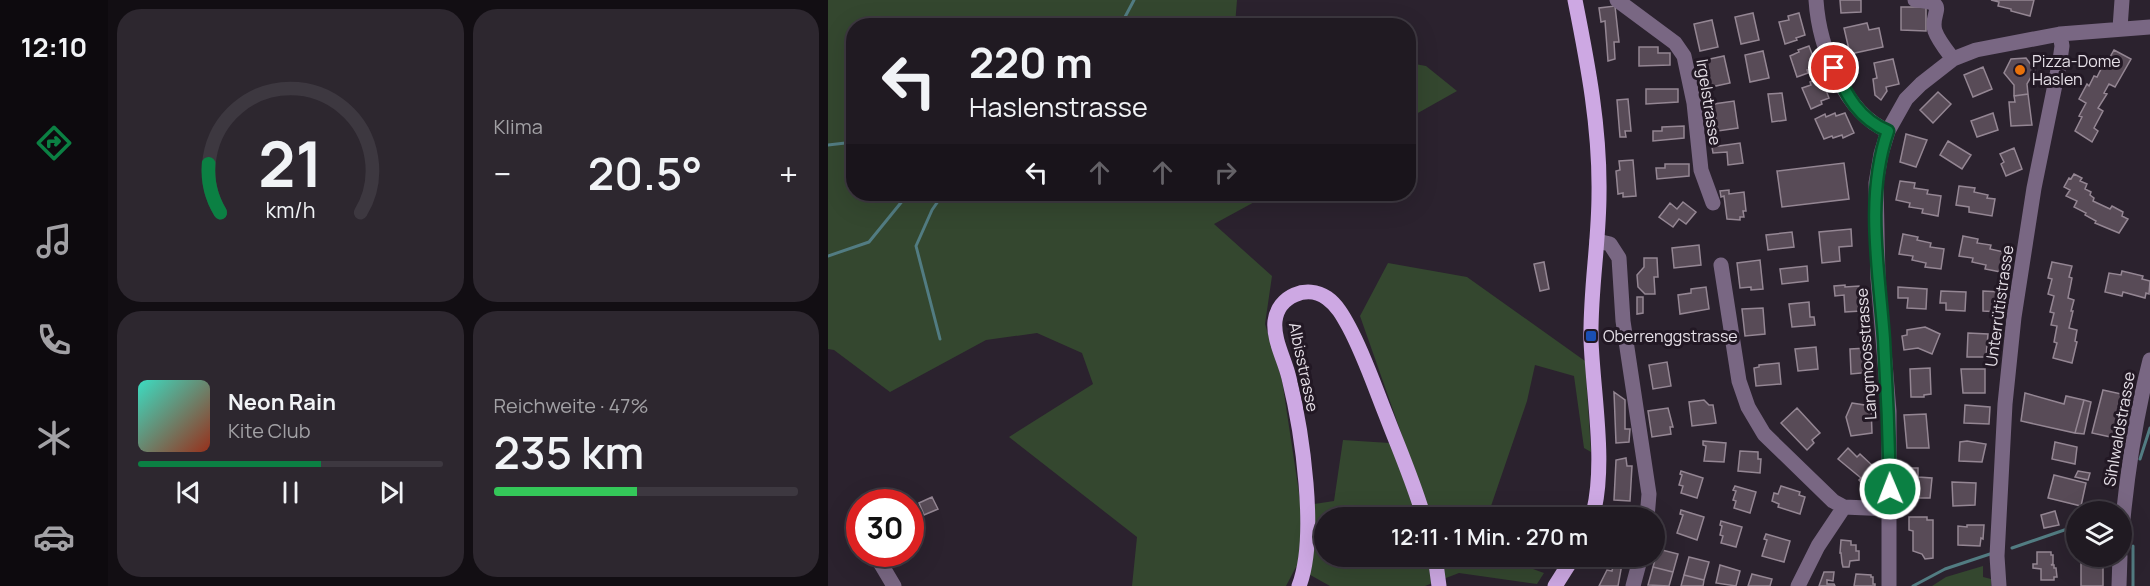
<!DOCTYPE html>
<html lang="de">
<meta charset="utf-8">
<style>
:root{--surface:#201a22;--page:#2d272f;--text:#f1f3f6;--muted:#a2a1a5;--line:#3d3840;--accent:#0b8043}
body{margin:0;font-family:Manrope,sans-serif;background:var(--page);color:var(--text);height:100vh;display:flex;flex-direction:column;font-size:22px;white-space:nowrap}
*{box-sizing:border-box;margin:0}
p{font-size:20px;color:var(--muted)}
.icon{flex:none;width:33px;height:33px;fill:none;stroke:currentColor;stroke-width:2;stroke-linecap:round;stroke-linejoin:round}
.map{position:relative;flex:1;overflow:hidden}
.drawer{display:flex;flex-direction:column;gap:9px;padding:9px;background:#120e13;width:720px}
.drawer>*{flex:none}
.top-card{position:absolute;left:18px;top:18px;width:570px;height:183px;border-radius:24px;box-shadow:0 6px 24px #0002,0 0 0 2px var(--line);background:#201a22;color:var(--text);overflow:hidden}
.tools{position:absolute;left:1238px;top:501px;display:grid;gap:12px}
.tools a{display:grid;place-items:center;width:66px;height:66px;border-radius:50%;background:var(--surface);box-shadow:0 6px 24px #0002,0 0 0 2px var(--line);font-size:30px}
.speed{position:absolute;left:18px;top:489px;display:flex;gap:12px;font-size:30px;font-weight:700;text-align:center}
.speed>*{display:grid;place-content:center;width:78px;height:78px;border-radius:50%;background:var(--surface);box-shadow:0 6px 24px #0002,0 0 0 2px var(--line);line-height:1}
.speed .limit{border:9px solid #d22;background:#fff;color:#111}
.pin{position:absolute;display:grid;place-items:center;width:51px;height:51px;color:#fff;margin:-26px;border:3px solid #fff;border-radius:50%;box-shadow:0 2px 6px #0007}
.me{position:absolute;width:66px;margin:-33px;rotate:359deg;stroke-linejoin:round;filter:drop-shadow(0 0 4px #0008)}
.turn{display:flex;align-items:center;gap:21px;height:126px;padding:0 24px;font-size:27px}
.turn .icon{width:78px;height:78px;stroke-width:2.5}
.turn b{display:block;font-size:42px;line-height:51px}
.lanes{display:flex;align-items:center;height:57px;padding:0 24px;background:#0003;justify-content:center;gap:30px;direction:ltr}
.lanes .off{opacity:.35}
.big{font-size:45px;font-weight:600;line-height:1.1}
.drawer .tile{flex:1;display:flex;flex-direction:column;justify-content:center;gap:9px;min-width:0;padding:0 21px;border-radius:24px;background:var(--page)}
.drawer .dial{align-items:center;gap:0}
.dial svg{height:156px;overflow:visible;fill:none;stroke:var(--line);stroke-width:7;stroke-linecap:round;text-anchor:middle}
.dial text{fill:var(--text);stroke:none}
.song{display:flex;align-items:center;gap:18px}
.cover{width:72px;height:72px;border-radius:9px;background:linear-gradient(135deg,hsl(170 70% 55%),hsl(10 70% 35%))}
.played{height:6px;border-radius:3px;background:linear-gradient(90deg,var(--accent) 60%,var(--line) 60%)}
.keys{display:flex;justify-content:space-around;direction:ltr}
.heat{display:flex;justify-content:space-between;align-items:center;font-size:33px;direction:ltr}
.charge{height:9px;border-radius:4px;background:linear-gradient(90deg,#34c759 47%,var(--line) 0)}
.drawer .tiles{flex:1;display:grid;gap:9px;grid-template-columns:repeat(2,1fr)}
.trip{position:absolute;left:486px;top:507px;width:351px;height:60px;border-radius:30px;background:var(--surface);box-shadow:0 6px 24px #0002,0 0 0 2px var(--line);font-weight:600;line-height:60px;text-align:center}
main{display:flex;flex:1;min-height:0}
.tabs{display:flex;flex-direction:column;width:108px;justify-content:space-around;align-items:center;background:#0d0a0e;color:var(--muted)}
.tabs .icon{width:42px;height:42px}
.tabs .on{color:var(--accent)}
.tabs b{font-size:27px;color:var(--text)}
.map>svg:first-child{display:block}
.green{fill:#34472f}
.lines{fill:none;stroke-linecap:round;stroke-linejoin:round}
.stream{stroke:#527c82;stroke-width:3}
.building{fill:#584b57;stroke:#948693;stroke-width:1.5}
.minor{stroke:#796783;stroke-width:15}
.major{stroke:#cda8e3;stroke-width:15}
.route-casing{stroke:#07532c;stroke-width:15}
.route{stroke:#0b8043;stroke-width:10}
.food-dot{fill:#e8710a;stroke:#221824;stroke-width:2}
.transit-dot{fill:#1a4fb4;stroke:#221824;stroke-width:2}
.labels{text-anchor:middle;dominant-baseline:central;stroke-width:6;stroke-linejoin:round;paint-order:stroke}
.poi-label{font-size:16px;fill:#e5dfe7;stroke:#221824;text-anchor:start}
.street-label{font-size:16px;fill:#e5dfe7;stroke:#221824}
</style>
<main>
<nav class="tabs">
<b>12:10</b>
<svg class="icon on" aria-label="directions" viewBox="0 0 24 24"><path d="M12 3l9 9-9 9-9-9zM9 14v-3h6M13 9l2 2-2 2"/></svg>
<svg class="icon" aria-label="music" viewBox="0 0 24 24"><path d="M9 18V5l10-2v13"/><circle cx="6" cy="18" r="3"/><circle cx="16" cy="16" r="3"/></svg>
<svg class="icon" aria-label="phone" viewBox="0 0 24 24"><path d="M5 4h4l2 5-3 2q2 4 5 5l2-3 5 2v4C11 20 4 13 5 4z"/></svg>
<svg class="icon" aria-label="climate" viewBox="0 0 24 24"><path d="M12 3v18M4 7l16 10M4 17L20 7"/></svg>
<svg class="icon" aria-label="car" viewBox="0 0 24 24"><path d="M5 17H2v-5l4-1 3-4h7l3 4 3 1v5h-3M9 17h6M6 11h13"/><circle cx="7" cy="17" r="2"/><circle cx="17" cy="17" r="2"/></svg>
</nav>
<section class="drawer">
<div class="tiles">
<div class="tile dial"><svg viewBox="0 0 100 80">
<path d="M14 69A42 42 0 1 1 86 69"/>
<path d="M14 69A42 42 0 0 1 8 44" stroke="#0b8043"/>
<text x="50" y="56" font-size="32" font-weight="700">21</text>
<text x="50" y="72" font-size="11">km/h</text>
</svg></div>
<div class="tile"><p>Klima</p>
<div class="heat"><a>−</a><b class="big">20.5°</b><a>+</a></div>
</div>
<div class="tile">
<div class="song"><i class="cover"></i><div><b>Neon Rain</b><p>Kite Club</p></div></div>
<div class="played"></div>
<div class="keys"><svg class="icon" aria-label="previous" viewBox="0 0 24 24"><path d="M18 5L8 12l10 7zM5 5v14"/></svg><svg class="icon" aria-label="pause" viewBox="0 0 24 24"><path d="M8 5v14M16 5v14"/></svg><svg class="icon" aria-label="next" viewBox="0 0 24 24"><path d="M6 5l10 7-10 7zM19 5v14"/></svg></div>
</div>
<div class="tile"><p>Reichweite · 47%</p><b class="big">235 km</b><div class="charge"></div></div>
</div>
</section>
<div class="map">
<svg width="1322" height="586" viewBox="0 0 1322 586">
<rect width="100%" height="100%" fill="#2b222e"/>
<path class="green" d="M0 0H409L407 25 26 26V194H441L386 224 444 276 437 324 454 380 473 506 506 501 515 440 577 444 532 316 560 263 639 277 757 361 763 452 756 448 746 376 707 365 699 401 663 506 677 517 496 518V556L678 557V559L716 573 709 584 631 573 597 586H502L468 567 458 586H304L309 537 181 437 265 384 254 353 209 333 158 340 62 392 6 350 0 349Z
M581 63 598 66 629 91 581 118Z
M1155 566V577L1163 579V586H1104L1118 577Z"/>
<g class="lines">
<path class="stream" d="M297 26V17L306 0
M0 145 26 142
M126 194 136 196 144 194
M0 256 41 242 80 194
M112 339 88 246 104 210 115 194
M1312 459 1322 428
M1305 546V586
M1184 548 1248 526
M1085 586 1117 569 1162 554"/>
</g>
<path class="building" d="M1012 0H1033V12L1013 13Z
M1163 0H1206L1202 16 1183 11V9L1170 6 1171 2Z
M787 6 791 42H786L787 59 780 61 777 21 773 22 771 8Z
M1073 7H1098V31L1073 30Z
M925 13 931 40 913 44 907 17Z
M971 13 977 35 968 38 969 40 957 44 951 22 961 20 960 16Z
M884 20 890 47 872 51 866 24Z
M1039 23 1041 30 1051 28 1055 47 1022 54 1016 28Z
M981 46 989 67 979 70 980 73 969 77 962 56 971 52 970 50Z
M811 47H830V53H842V65L811 66Z
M1286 50 1303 59 1287 87 1281 84 1276 93 1279 94 1270 108 1275 111 1266 128 1270 131 1264 142 1247 131 1254 117 1251 116 1258 103 1251 99 1259 84 1261 86 1266 76 1269 77 1276 63 1278 64Z
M935 51 941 78 922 82 917 55Z
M896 56 902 83 883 87 877 60Z
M1198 58 1207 70 1199 84 1200 94 1186 96V85L1176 73 1183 59Z
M1065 59 1071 84 1058 87 1059 91 1053 100 1047 95 1045 79 1049 78 1046 63Z
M1155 67 1164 89 1145 97 1136 75Z
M993 77 1001 98 993 101 994 104 983 109 974 88 983 85 982 82Z
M818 89H850V102L818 104Z
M1110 92 1123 104 1105 123 1092 110Z
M954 93 958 120 944 122 940 94Z
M1200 94 1204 125 1183 126 1181 102H1187L1186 96Z
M800 99 803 131H797L798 137H792L789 100Z
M906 101 910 128 890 131 886 104Z
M1007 113 1008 116 1017 113 1026 133 1015 138 1014 135 1005 138 1004 136 996 139 987 119 997 114 998 117Z
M1165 113 1170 130 1149 137 1143 121Z
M856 126V138L825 141V131H834V127Z
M1078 134 1099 140 1088 167 1072 162Z
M1120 141 1143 155 1134 169 1112 155Z
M912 143 915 163 900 165 899 152 885 153 884 147Z
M1186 148 1194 169 1178 176 1173 164 1176 162 1172 154Z
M805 160 808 196 795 197V193L790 194 788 171 792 170 791 161Z
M1016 163 1021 199 954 207 949 171Z
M837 164H861V176L829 179 828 168H837Z
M1246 174 1254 178 1252 181 1259 184 1257 189 1263 192 1262 195 1266 198 1265 201 1282 209 1284 206 1295 212 1294 216 1300 219 1291 233 1267 223 1268 221 1257 215 1258 213 1246 207 1249 201 1238 196 1242 190 1236 187 1241 178 1243 179Z
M1072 181 1087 183 1086 188 1100 190 1099 194 1113 196 1110 216 1094 213 1095 209 1081 207 1082 203 1068 200Z
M1131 186 1147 188 1146 192 1160 195 1159 198 1167 199 1164 216 1141 212V207L1128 205Z
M901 190V194L916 192 918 211H915L916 217H912V220L899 219 896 196 893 197 892 191Z
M855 202 868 212 858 224 851 219 845 227 831 217 842 203 849 209Z
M1023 229 1024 246 1011 247 1012 261 994 263 991 232Z
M964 232 966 247 940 250 938 235Z
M1075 234 1090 237 1089 240 1103 243 1102 247 1116 249 1113 269 1097 267 1098 263 1084 260 1085 256 1071 254Z
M1135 236 1150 239 1149 243 1163 245 1162 249 1176 252 1173 272 1157 269 1158 265 1144 262 1145 258 1131 256Z
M871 245 873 265 846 268 844 248Z
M816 258H829L830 277H826L827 294H817L810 287 809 275 816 267Z
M932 260 935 289 923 290V287L912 288 909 263Z
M716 262 721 289 712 291 706 264Z
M1224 262 1244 266 1241 277 1244 278 1240 298 1246 300 1243 311H1245L1241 328 1249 330 1247 341 1249 342 1244 363 1225 358 1229 343 1226 342 1229 326 1223 325 1226 313 1222 312 1226 296 1220 294 1224 279 1220 278Z
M979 266 980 281 954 284 952 269Z
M1294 271 1315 276 1314 279 1322 281 1321 294 1318 293 1317 298 1295 292 1294 296 1277 292 1281 273 1293 275Z
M1017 285V287L1031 286 1033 311 1017 312 1016 295 1007 296 1006 286Z
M878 287 881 309 852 314 850 295 863 293V289Z
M1070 287 1099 289 1098 309 1079 308 1080 298H1070Z
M1113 291 1138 292 1137 311 1118 310V303H1112Z
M1155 291 1174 292 1173 312 1155 311Z
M809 297H815V313L809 314Z
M981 302 982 317H986L987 325 964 327 961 304Z
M935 308 937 334 917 336 914 309Z
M1097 327 1112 334 1104 354 1090 348 1076 350 1074 336 1079 335V330Z
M1140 333 1160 334 1158 357H1139Z
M988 347 990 369 970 371 967 349Z
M1040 348 1043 372 1023 374 1022 349Z
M839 362 843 386 825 389 821 365Z
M951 363 953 384 928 386 926 368 931 367V365Z
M1102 368 1103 394 1096 395V397H1083L1082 369Z
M1133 369H1157V393H1135Z
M1275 390 1298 395 1295 410 1298 411 1292 439 1264 433Z
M786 392 797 400V429H802L801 442 788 443Z
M1197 393 1236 404 1238 396 1256 400 1247 433 1193 421Z
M876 400 881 405H885L888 423 864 426 861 402Z
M1256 400 1263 402 1256 434 1247 433Z
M1024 403 1043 406 1044 433 1023 436 1018 417Z
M1137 405 1162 407 1161 424 1136 423Z
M840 408 845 427H842L843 434 824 437 820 411Z
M969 408 992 433 984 440 986 443 979 450 953 423Z
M1098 414 1101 448H1079L1076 415Z
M875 441 898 443 896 462 876 461 878 446 875 445Z
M1139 441 1158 444 1154 462 1131 461 1132 442Z
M1227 442 1249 447 1247 464 1224 459Z
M1020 448 1029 457 1032 454 1047 468 1043 473 1045 475 1036 485 1031 480 1033 478 1010 459Z
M912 451 930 452V459H933L932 473 910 471Z
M798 458 799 466H804L802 501 786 500 788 460Z
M1080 468H1090V477L1104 478 1102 498H1081L1083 477H1080Z
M853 471 875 478 869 498 853 493 855 486 851 485 854 475 852 474Z
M1250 471 1262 473 1260 480 1247 477Z
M1226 475 1258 483 1253 506 1220 498Z
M1124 482 1148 483 1147 505 1125 506Z
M907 486 928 492 922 513 906 508 908 501 905 500 908 491 905 490Z
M953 486 972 492 971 495 977 497 972 514 950 507 951 504 944 501 946 493 950 494Z
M104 497 110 509 96 515 91 503Z
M853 510 876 517 869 540 849 533 855 515 852 514Z
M1227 511 1231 525 1216 528 1213 515Z
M1081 517H1099V520H1105V558L1097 559 1094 554 1085 551V531L1081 530Z
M893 521 914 527 908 547 893 543 895 536 892 535 894 526 892 525Z
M1139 525H1156L1155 539 1153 538 1152 546 1130 545V526L1139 527Z
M938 534 962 541 956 562 934 556 939 540 936 539Z
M1013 540 1023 541V545H1028V551H1031V560L1022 561 1021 567H1015L1014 563 1013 553H1012Z
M830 549 850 554 845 572 825 567Z
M1209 552H1223V555H1225V564L1223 565H1226V568H1228L1229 577H1226V580H1213V569L1205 568V564H1209Z
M1253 556H1275V586H1253Z
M861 557 881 562 876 580 856 575Z
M786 562 794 564 790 586H771L779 570 784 571Z
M892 565 912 571 908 586 888 583Z
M825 567 845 572 841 586 820 585Z
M996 572H1006L1005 581 999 580V584H1006L1007 586H991Z
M924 574 944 579 942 586H920Z
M1028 574 1043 575V577H1045V584H1047V586H1026Z
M856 575 876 580 875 586H853Z"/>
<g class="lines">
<path class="minor" d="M789 0 847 43 856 56 866 103 873 170 885 203
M988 0C991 46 1016 113 1060 131
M1087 0C1124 3 1101 12 1107 31 1110 40 1119 51 1125 59
M1292 28 1294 0
M769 241 782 244 791 258 795 321 821 494 819 518
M893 265 911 381 920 407 936 434 1005 501 1016 507 1062 509
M31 516 32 517
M1293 541C1298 480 1307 419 1322 360
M47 554 66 586
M805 586 813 556
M970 586 990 546 1016 507
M1061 586V411L1050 279 1048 183 1053 154 1060 131 1078 99 1093 84 1125 59 1148 50 1232 34 1322 27
M1171 586 1169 556 1177 404 1186 317 1206 188 1232 60 1234 46 1232 34
M1291 586 1292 556"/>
<path class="major" d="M747 0C760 65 772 128 771 194 771 243 762 291 763 340 765 395 779 466 764 518
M607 556 611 586
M471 586C490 536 474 431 461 378 457 360 445 340 447 321 450 296 479 284 499 298 509 305 515 316 521 327 536 355 546 385 558 415 571 449 586 483 596 518
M727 586 746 556"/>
</g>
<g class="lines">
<defs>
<path id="route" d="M1006 68C1019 96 1031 119 1060 131 1037 197 1051 271 1056 339 1059 389 1061 439 1062 489"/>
</defs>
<use href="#route" class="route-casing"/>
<use href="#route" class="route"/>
</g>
<circle class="food-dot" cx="1192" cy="70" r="6"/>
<rect class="transit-dot" x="757" y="330" width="12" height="12" rx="3"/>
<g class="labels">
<g class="poi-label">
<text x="1204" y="61">Pizza-Dome<tspan x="1204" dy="18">Haslen</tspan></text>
<text x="775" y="336">Oberrenggstrasse</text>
</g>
<g class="street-label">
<text transform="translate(881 102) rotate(81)">Irgelstrasse</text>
<text transform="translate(1171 306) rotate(-82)">Unterrütistrasse</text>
<text transform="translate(1038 354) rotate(-94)">Langmoosstrasse</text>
<text transform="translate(476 367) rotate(78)">Albisstrasse</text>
<text transform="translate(1291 429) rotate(-80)">Sihlwaldstrasse</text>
</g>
</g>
</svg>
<div class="tools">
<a><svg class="icon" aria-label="layers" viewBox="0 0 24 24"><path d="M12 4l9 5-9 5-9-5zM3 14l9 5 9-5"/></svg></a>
</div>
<div class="speed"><div class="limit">30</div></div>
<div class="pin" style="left:1006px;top:68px;background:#d93025"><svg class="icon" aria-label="arrive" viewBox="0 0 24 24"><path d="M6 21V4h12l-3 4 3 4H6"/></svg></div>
<svg class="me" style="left:1062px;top:489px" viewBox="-20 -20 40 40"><circle r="17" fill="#0b8043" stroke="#fff" stroke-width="3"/><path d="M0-11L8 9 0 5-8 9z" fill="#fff"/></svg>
<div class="trip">12:11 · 1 Min. · 270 m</div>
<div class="top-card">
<div class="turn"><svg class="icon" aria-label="left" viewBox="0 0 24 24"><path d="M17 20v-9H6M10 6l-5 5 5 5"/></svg><div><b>220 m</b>Haslenstrasse</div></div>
<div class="lanes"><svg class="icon" aria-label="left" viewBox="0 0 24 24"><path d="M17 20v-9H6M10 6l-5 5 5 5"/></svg><svg class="icon off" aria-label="ahead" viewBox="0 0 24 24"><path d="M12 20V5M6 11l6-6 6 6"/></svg><svg class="icon off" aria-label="ahead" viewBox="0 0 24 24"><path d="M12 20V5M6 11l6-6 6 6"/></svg><svg class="icon off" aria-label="right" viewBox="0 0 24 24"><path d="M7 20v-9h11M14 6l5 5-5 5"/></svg></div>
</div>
</div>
</main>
